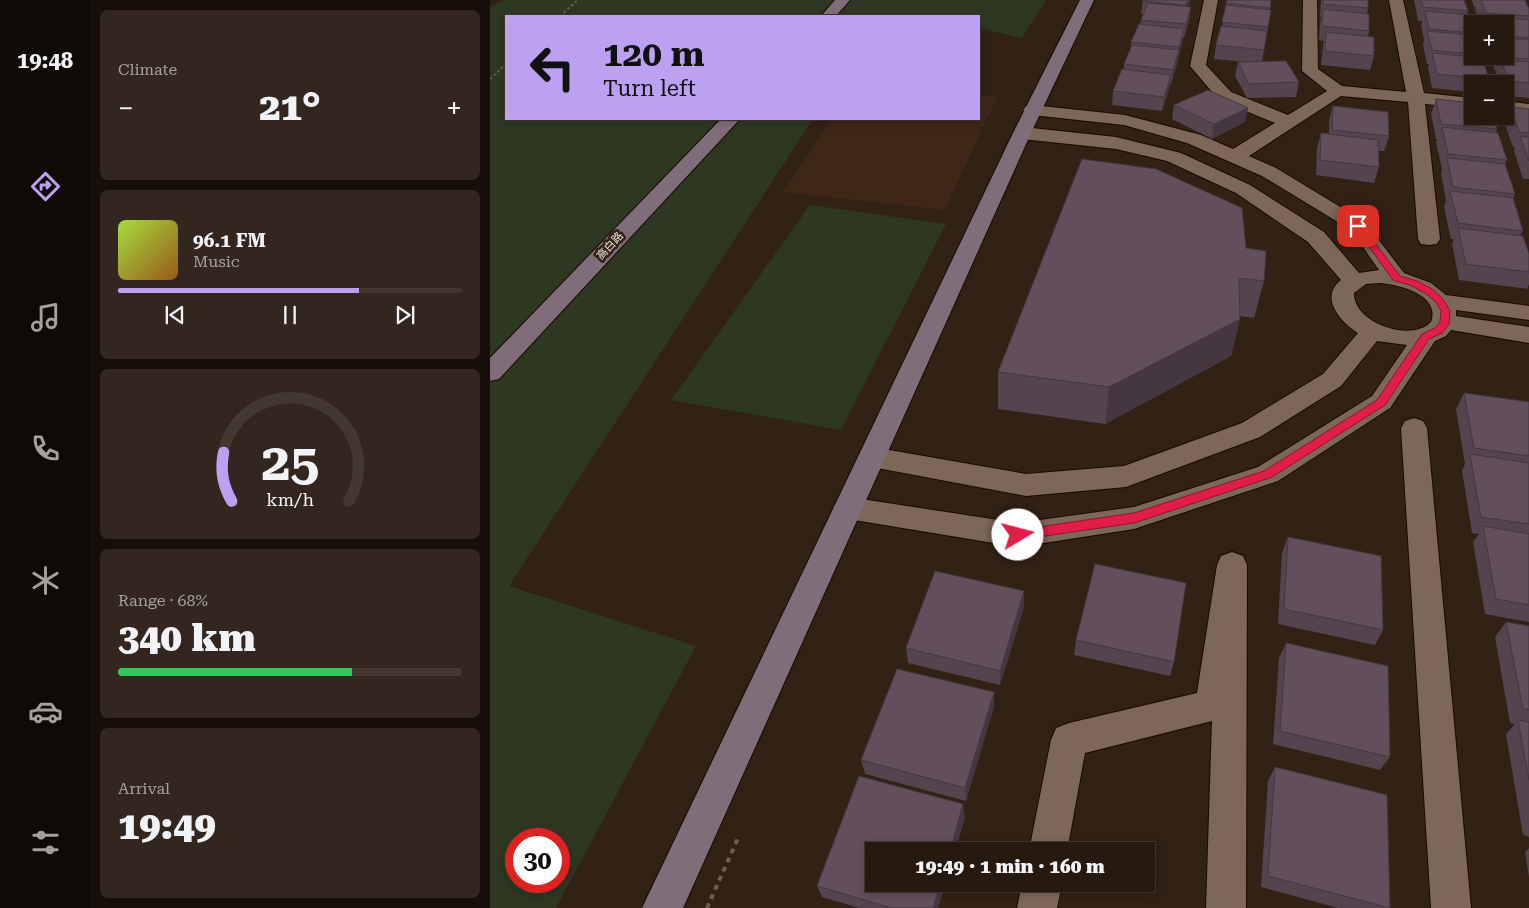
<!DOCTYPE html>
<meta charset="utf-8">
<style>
:root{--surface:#261910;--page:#32261e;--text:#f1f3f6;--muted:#a4a09f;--line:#423830;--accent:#bca0f2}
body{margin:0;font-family:"Roboto Serif","Noto Sans SC",serif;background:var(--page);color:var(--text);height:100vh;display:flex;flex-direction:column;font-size:19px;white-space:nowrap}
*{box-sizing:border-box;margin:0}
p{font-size:16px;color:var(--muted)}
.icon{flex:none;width:28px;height:28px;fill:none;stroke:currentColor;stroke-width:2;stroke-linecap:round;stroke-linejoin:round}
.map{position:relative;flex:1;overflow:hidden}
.drawer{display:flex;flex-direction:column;gap:10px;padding:10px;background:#150e09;width:400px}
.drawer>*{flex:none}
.guide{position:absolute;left:15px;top:15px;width:475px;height:105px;border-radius:0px;box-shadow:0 2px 8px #0003,0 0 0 1px var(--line);background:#bca0f2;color:#111;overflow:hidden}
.tools{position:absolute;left:974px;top:15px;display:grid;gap:10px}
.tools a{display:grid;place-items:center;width:50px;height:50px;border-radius:0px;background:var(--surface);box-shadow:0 2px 8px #0003,0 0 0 1px var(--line);font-size:25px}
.speed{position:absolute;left:15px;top:828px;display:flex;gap:10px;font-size:25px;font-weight:700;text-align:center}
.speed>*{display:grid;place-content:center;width:65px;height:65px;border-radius:50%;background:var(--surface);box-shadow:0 2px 8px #0003,0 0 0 1px var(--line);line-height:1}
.speed .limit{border:8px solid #d22;background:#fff;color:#111}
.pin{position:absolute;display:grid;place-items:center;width:42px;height:42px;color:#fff;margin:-21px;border-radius:10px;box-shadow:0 2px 8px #0006}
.me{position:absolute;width:55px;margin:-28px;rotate:82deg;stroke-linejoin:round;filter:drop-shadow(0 0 4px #0008)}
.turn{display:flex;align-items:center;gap:18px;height:105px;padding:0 15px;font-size:22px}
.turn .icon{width:65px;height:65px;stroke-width:2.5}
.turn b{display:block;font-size:35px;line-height:42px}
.big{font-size:38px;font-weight:800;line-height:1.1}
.drawer .card{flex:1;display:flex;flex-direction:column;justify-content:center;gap:8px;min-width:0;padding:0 18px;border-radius:8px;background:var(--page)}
.drawer .dial{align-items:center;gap:0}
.dial svg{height:130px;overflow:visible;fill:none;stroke:var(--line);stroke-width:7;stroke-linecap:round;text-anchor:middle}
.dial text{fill:var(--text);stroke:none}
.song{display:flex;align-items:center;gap:15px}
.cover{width:60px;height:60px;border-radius:8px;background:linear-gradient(135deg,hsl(80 70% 55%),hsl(30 70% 35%))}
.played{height:5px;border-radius:2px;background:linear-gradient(90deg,var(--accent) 70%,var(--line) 70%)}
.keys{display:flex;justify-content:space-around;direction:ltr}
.heat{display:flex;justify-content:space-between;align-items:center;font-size:28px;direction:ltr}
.charge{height:8px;border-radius:4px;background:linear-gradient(90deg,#34c759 68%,var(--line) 0)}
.trip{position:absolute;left:375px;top:842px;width:290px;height:50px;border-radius:0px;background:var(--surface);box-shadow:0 2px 8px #0003,0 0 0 1px var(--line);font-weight:800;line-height:50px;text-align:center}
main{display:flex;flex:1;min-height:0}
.menu{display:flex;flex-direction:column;width:90px;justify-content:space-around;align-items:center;background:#0f0a06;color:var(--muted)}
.menu .icon{width:35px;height:35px}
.menu .active{color:var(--accent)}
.menu b{font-size:22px;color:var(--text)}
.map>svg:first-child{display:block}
.built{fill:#3f2717}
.green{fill:#2d3722;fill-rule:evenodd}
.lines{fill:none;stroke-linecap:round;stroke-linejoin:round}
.street-casing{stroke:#1a0a02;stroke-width:2}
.secondary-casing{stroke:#1a0a02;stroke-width:2}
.path-far1{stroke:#6d5e53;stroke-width:2;stroke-dasharray:2.5 2.5;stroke-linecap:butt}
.path{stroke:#6d5e53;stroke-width:4;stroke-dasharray:5 5;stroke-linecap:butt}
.street{fill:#7c6759;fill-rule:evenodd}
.secondary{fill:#7f6d79;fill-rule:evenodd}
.wall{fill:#55434e}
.shaded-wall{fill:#453740}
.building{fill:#634e5b;stroke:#453740}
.route{fill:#e11d48;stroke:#92132f}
.labels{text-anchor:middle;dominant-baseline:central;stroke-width:5;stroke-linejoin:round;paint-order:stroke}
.far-street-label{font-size:11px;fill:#f2e5de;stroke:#322115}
</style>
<main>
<nav class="menu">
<b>19:48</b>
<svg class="icon active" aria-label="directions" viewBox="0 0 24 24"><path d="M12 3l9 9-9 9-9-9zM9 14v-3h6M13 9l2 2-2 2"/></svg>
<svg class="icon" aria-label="music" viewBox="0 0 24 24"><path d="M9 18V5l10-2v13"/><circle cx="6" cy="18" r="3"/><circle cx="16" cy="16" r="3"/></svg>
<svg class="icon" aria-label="phone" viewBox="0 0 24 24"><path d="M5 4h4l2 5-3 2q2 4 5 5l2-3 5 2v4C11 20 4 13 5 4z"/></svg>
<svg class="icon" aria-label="climate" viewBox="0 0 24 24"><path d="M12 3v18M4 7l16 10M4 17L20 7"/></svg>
<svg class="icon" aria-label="car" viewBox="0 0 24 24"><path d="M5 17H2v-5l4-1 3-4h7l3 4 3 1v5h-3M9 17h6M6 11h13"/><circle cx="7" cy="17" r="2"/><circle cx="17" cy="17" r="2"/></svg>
<svg class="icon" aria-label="filters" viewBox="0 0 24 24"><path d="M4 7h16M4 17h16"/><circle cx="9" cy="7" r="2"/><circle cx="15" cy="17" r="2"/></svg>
</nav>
<section class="drawer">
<div class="card"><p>Climate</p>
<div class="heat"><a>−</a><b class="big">21°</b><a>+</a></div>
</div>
<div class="card">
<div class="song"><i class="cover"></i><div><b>96.1 FM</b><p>Music</p></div></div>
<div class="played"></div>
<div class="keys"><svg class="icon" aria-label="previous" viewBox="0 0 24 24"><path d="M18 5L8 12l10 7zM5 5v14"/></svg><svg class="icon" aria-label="pause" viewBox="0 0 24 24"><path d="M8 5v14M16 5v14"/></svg><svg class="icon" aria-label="next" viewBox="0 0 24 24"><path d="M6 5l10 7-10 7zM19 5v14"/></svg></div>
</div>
<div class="card dial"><svg viewBox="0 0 100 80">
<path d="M14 69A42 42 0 1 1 86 69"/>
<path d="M14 69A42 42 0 0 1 9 39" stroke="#bca0f2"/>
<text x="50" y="56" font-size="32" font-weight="700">25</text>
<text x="50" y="72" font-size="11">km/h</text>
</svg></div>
<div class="card"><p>Range · 68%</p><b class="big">340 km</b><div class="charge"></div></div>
<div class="card"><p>Arrival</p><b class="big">19:49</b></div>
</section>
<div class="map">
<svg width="1039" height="908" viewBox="0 0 1039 908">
<rect width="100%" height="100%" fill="#322115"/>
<path class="built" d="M489 95 507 97 455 210 293 192 342 119H489Z"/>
<path class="green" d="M12 0H556L532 38 489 28V16H16V119H323L19 586 206 646 66 908H0V8ZM26 839H69V881H26Z
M320 205 456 224 351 430 181 400Z"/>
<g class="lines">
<defs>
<path id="street" d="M714 0H728L716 65 741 92 798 115 837 91 812 71 813 0H827L828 69 852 86 916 92 899 0H913L934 93 982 98V108L935 104 950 239 947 244 939 245 931 244 928 239 918 102 851 96 759 156 786 168 875 222 914 273 941 283 956 295 1039 306V320L966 310V316L1039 327V343L961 330 956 336 945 341 900 408 788 481 644 529 528 547 358 519 348 516 343 508 348 500 358 497 528 523 644 507 768 467 882 396 917 345 887 341 851 386 770 437 636 487 536 496 382 467 372 464 368 457 372 450 382 447 536 474 634 466 752 423 833 374 868 333C850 322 829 297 851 280L818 242 746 193 677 161 626 149 532 139 526 137 523 133 526 129 532 127 626 137 691 153 760 185 834 232 869 273 889 270 861 230 772 176 697 143 634 125 542 115 536 114 533 110 536 106 542 105 635 115 711 135 743 149 785 123 729 100 700 66ZM891 283C910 285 951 295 941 322 921 343 863 323 864 293L876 284Z
M1015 101 1039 104V114L1015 111Z
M924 418 933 421 937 428 981 908H941L911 428 915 421Z
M742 552 753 556 757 565 756 908H716L722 721 595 753 577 851H539L561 740 566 728 579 723 707 693 727 565 731 556Z
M532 884H572L567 908H527Z"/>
<path id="secondary" d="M345 0H360L346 16H331Z
M590 0H604L541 133 193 908H152L523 133Z
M231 119H250L9 379 0 381V358Z"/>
</defs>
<use href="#street" class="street-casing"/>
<use href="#secondary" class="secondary-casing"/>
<path class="path-far1" d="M70 16 88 0
M0 79 16 64"/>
<path class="path" d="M217 908 249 836"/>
<use href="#street" class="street"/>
<use href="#secondary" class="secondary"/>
</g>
<path class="wall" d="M653 0H700L698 7H701L699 21 694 38H693L689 55 687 64 681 84H680L679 89 672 111 622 105 623 91 634 70V64L641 48V42L650 24 651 20 653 14H651Z
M737 0H781L778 27 772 62 809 82 806 97 757 98 745 76 748 62H756L724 59 726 45 732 27Z
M831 0H878V8L877 14 879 31 878 37 884 56 880 70 831 65 833 46 834 41 829 40 830 23 831 17H830Z
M924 0H974L978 11 977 15 982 24V56H991L990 57 999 79 997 84H982V92L942 88 938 67 939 64H937L933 45 934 40 931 25 932 21H928L925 4V2H924Z
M982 0H1035L1039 9V98L1015 96V84H1009L1006 74 1007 71H1005L1000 56H1015V24H990L985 9 986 7H984Z
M946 99 1007 129 1006 133 1017 160 1015 164 1025 194 1023 198 1033 231 1030 235 1039 254V284L1037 289 969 280 962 244 964 239H961L954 207 956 201 951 173 952 169 946 142 948 139H946L941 114Z
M684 105 758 108 755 122 722 139 682 119Z
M843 106 899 136 894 151H888L889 167 884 183 826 175 827 148 831 133 839 134V120Z
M1021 107 1039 109V179H1033L1024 151 1025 147H1023L1014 122Z
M756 248 774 281 764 318 750 316V319L741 356 615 424 508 409V372Z
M974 393 1039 402V622L995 614 983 542 989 534 982 533 972 470 975 464 966 409Z
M798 537 893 630 885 645 788 624 792 553Z
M534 591V607L510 685 418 663 416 648Z
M1016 622 1039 626V837L1033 835 1016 734 1025 724 1020 723 1005 637Z
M586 640 684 662 680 676 584 655Z
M796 643 900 757 890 770 783 744 789 658Z
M504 692V706L476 801 375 774 371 760Z
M785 767 900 908H848L771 887 778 781Z
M475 817 448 908H369L332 897 327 886Z
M1039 848V877L1035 852Z"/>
<path class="shaded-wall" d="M698 0H700V3L694 19 696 5Z
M701 7 699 21 694 38 696 24Z
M694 29 692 42 689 55 687 64 681 84 683 70 687 55 689 47Z
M681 75 679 89 672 111 674 97Z
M758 108 755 122 722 139 724 124Z
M750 319 741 356 615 424 619 387Z
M534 591V607L510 685V671Z
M504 692V706L476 801 475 788Z
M473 804 475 817 465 851H460Z
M450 884H455L448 908H443Z"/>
<path class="building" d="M653 0H698L696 5 653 1Z
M737 0H781L780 8 736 3Z
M833 0H878V8L833 4Z
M931 0H974L978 11 933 7Z
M991 0H1035L1039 9V16L996 13Z
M658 3 701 7 696 24 651 20Z
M736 5 781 10 778 27 732 22Z
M833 9 879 14V31L832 26Z
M935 11 981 15 984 24H982V33L939 29Z
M999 17 1039 20V38L1015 36V24H1001Z
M649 24 694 29 689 47 641 42Z
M731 26 777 31 774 50 726 45Z
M937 31 982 35V54L942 50Z
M836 32 884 37V56L835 51Z
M1015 38 1039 40V59L1011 57 1010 56H1015Z
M642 45 689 50 683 70 634 64Z
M942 53 992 58 999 79 947 74Z
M1011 60 1039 62V83L1019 81Z
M796 61 809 82 759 84 748 62Z
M632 69 681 75 674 97 623 91Z
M718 90 758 108 724 124 684 105Z
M946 99 982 103V116H1003L1007 129 951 124Z
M843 106 898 112 899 136 842 130Z
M1021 107 1039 109V133L1029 132Z
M952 127 1008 133 1017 160 958 154Z
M831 133 888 140 889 167 830 160Z
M1030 136 1039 137V161Z
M957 158 1015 164 1025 194 963 187Z
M592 159 666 169 752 208 756 248 776 251 774 281 749 278 750 319 619 387 508 372Z
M960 191 1023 198 1033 231 968 223Z
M968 228 1033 236 1039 254V272L976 264Z
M974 393 1039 402V456L984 448Z
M980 454 1039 463V524L991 517Z
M993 526 1039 534V605L1006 599Z
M798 537 891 556 893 630 794 609Z
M605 564 696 583 684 662 586 640Z
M445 571 534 591 510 671 416 648Z
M1016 622 1039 626V710L1033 709Z
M796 643 898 666 900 757 790 731Z
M407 669 504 692 475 788 371 760Z
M1028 720 1039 722V780Z
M785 767 897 795 900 908 778 876Z
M369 776 473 804 460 851H384V884H450L443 908H402L327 886Z"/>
<path class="route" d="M868 224 871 225 910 276 927 281 942 289 953 299 960 311 959 324 952 333 939 339 895 405 782 477 644 523 528 540 524 538 522 535 524 531 528 530 644 513 774 471 887 400 932 334 945 328 950 322 951 311 946 302 935 293 920 285 903 280 864 226Z"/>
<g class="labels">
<g class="far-street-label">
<text transform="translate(120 246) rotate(-47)">高白路</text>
</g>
</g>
</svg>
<div class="tools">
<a>+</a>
<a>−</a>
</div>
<div class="speed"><div class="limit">30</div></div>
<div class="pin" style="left:868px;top:226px;background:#d93025"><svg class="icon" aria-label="arrive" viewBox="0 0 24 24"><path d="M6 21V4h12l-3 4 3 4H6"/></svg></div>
<svg class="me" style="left:528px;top:535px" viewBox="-20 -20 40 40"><circle r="19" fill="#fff"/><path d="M0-13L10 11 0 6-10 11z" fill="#e11d48"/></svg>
<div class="trip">19:49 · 1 min · 160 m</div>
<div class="guide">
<div class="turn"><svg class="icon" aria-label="left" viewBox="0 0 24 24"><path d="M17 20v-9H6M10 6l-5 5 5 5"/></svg><div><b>120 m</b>Turn left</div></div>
</div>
</div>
</main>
